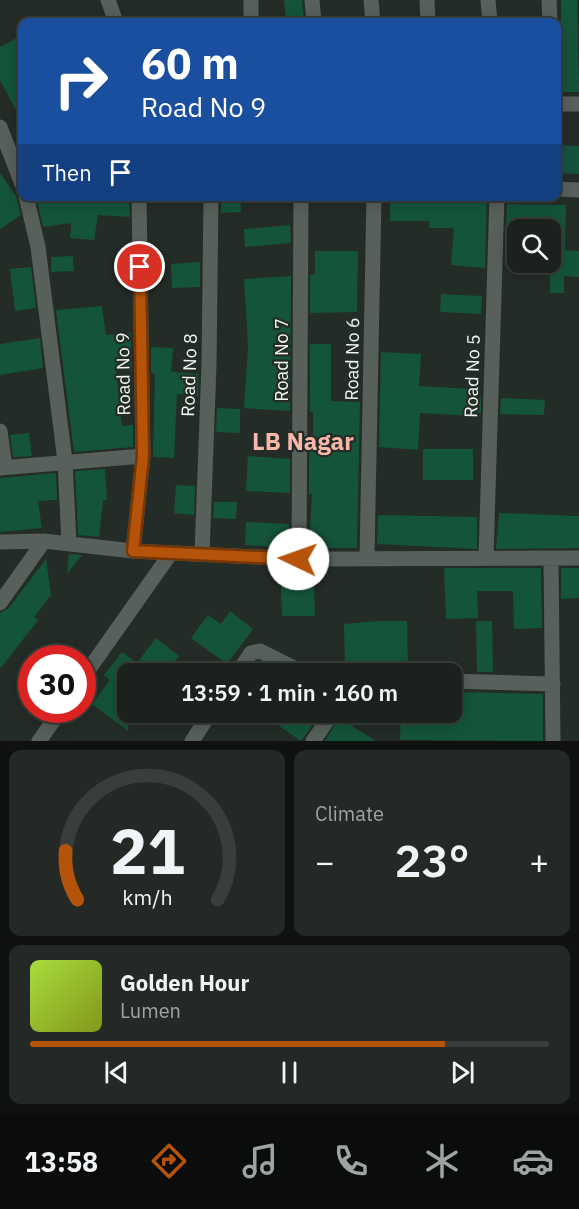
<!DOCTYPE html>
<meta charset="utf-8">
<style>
:root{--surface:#1b211d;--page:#242926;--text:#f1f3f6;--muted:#a0a3a4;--line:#393e3b;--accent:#b45309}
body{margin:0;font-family:"IBM Plex Sans",sans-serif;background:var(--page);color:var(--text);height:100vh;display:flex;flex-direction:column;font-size:22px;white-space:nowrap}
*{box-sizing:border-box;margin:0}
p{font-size:20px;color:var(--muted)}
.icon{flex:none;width:33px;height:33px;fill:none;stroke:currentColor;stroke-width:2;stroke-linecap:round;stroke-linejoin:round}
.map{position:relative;height:741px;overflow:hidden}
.drawer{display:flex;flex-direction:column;gap:9px;padding:9px;background:#0f1210;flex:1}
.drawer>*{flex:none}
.banner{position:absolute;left:18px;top:18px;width:543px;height:183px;border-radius:12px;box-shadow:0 3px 15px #0003,0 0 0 2px var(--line);background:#1a4fa0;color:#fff;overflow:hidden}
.buttons{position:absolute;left:507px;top:219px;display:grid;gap:12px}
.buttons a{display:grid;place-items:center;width:54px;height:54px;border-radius:12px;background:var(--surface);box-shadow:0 3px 15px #0003,0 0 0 2px var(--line);font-size:30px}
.speed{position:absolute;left:18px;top:645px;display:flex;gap:12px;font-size:30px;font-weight:700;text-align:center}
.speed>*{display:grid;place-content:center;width:78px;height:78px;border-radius:50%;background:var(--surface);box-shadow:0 3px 15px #0003,0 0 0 2px var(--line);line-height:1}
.speed .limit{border:9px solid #d22;background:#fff;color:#111}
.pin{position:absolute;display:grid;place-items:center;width:51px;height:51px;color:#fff;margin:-26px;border:3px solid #fff;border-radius:50%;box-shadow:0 2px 6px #0007}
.me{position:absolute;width:66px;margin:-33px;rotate:273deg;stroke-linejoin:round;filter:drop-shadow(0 0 4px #0008)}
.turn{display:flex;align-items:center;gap:21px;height:126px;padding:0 24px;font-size:27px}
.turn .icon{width:78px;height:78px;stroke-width:2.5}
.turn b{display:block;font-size:42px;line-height:51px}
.then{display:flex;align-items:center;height:57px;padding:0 24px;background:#0003;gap:12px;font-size:22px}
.big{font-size:45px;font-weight:600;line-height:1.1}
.drawer .tile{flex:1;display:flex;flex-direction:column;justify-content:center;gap:9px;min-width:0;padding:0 21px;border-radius:12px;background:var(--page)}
.drawer .dial{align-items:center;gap:0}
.dial svg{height:156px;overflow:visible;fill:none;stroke:var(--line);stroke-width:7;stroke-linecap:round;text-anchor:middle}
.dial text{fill:var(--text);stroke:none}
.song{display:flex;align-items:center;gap:18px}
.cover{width:72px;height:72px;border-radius:9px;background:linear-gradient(135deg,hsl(80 70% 55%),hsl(70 70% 35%))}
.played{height:6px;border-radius:3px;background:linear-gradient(90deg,var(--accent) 80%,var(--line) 80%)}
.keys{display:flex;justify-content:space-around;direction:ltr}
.heat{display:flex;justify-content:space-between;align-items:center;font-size:33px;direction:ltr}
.drawer .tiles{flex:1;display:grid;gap:9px;grid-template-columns:1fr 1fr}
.tile:last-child{grid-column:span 2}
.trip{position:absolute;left:117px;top:663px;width:345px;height:60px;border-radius:12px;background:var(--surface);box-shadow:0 3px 15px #0003,0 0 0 2px var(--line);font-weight:600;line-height:60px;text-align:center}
.menu{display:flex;height:96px;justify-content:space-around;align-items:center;background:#0b0d0c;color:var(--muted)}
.menu .icon{width:42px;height:42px}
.menu .on{color:var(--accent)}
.menu b{font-size:27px;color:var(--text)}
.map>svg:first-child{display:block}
.building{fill:#14543a}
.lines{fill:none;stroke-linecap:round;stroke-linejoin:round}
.street{stroke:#57605b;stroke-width:15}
.route-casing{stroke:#753606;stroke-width:15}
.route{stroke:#b45309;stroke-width:10}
.labels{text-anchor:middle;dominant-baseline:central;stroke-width:4.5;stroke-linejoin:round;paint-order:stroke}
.street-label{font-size:18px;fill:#f1f6f3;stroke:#242c27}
.district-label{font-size:24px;font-weight:bold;fill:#f9b7a9;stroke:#242c27}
</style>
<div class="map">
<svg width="579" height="741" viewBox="0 0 579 741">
<rect width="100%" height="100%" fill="#242c27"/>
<path class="building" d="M284 0H302L304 22H286Z
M561 0H577L579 92H556L558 32H561Z
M22 35V122L0 80V47Z
M556 145 579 146V174L556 173Z
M0 173 16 196 21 215 0 229Z
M36 196 101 200V196H129L130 217 98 215 94 240 70 238 71 223 43 227Z
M221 196H240L241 212 221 213Z
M390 196 487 198 485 268 451 265 454 229 452 228H429V221H390Z
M507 204 566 205 565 250 579 251V277L564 276V293H550V230L506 227Z
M290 225 291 243 245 247 244 229Z
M315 251H358L357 312 310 313V275H315Z
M73 256 74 271 51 272V257Z
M200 262V287L172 288 171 264Z
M31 267 36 308 15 311 10 269Z
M291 276 290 411 244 408 248 347 244 279Z
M441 294 482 296 481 314 440 312Z
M102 306 106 335 131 333 132 371 116 370 122 426 133 425V447L74 452 56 310Z
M40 338 43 368 0 375V344Z
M310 344H331V401L360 402 357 548H309L312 494H309V460L310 450H313V412H310Z
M151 347 173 348 171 372 199 374 198 396 177 394 174 458 153 457 155 373H151Z
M381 352 421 354 419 386 474 389 473 397 481 398V413H472V416L420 413 418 450 379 447Z
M501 398 545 400 544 415 500 414Z
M217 408 240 409V433L216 432Z
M29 433 32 456 13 457 10 435Z
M423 449H473V480H423Z
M248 456 290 459V493L246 491Z
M105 469 107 500 103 501 99 537 78 535 75 471Z
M56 473 57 500 38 501 42 528 0 532V478Z
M176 485 195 486 194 515 174 513Z
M214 502H237L236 519 213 518Z
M499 513 579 516V548L496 549Z
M378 515 477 517V549L377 544Z
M246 522 289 524V548L245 545Z
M69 554 82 555 67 574Z
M46 559 51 595 34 617 38 620 0 669V613L8 609Z
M444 568H541L542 628 514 629 513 591H477L478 618 446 619Z
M561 568H579V598L561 599Z
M281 584H314L315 616H282Z
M230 611 253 629 227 664 191 638 208 615 221 624Z
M379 621H407L408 670 345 669 344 624Z
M476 621H492L493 672H477Z
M156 638 179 656 166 674H128V731L92 704 110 680 104 675 122 652 137 663Z
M452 692 543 694V741L400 740 401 712H452Z
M278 712H322L301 741 272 721Z
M339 718 376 741H325Z"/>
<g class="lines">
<path class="street" d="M108 0 116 22
M251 0V22
M312 0 314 22
M371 0 373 22
M427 0 428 22
M488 0 490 22
M549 0 550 22
M556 104H579
M0 127 22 184
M556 189 579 190
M26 196 38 247 65 461 69 543
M0 431 5 467
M0 468 143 456
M0 542 44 541 133 551 299 559 579 558
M133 551 143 456 139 196
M202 554 209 365 211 196
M486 557 497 196
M367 558 374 196
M299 559 301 196
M551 559 553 741
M0 603 44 541
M237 674 251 653 260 651 306 674
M82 679 171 553
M452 681 553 684
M39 741 61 710
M192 741 211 712
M313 741 327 721"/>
</g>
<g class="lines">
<defs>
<path id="route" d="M140 267 143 456 133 551 298 559"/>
</defs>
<use href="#route" class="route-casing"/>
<use href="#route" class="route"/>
</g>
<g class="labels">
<g class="street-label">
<text transform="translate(352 359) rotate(-89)">Road No 6</text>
<text transform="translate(281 360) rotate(-90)">Road No 7</text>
<text transform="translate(123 374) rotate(-91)">Road No 9</text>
<text transform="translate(189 375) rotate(-88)">Road No 8</text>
<text transform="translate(472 376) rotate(-88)">Road No 5</text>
</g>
<g class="district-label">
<text x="303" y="441">LB Nagar</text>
</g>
</g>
</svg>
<div class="buttons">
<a><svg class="icon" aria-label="search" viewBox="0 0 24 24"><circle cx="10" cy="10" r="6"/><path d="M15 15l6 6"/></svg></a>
</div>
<div class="speed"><div class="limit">30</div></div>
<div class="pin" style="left:140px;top:267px;background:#d93025"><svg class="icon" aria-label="arrive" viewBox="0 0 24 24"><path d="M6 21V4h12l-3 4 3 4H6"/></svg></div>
<svg class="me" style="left:298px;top:559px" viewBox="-20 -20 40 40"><circle r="19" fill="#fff"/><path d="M0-13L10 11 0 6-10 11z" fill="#b45309"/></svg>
<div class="trip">13:59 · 1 min · 160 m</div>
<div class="banner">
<div class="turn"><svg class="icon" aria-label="right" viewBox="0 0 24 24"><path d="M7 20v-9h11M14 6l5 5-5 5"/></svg><div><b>60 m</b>Road No 9</div></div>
<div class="then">Then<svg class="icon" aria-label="arrive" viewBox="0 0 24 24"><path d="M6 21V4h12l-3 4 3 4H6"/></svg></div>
</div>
</div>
<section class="drawer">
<div class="tiles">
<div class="tile dial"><svg viewBox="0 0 100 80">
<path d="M14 69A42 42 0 1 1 86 69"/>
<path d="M14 69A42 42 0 0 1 8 44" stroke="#b45309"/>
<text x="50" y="56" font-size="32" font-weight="700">21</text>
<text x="50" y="72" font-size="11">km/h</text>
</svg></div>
<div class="tile"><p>Climate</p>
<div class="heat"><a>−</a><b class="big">23°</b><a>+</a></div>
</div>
<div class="tile">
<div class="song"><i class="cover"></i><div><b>Golden Hour</b><p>Lumen</p></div></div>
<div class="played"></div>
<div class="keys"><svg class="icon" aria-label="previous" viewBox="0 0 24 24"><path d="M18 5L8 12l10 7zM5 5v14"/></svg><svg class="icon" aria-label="pause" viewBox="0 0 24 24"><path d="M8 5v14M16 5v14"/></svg><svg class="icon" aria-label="next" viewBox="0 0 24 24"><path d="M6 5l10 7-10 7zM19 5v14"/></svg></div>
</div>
</div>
</section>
<nav class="menu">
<b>13:58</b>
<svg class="icon on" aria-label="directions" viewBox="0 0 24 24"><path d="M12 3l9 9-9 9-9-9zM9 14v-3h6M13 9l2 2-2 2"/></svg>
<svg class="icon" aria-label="music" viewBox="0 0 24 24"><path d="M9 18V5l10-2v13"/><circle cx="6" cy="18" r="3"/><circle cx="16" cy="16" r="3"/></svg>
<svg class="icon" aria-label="phone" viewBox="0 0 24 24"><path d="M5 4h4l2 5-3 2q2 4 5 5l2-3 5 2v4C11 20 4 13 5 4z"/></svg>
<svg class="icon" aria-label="climate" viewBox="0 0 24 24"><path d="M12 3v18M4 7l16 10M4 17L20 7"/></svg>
<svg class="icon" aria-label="car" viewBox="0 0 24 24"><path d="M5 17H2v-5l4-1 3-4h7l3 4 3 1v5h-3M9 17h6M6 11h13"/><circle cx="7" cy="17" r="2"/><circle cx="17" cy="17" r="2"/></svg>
</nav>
